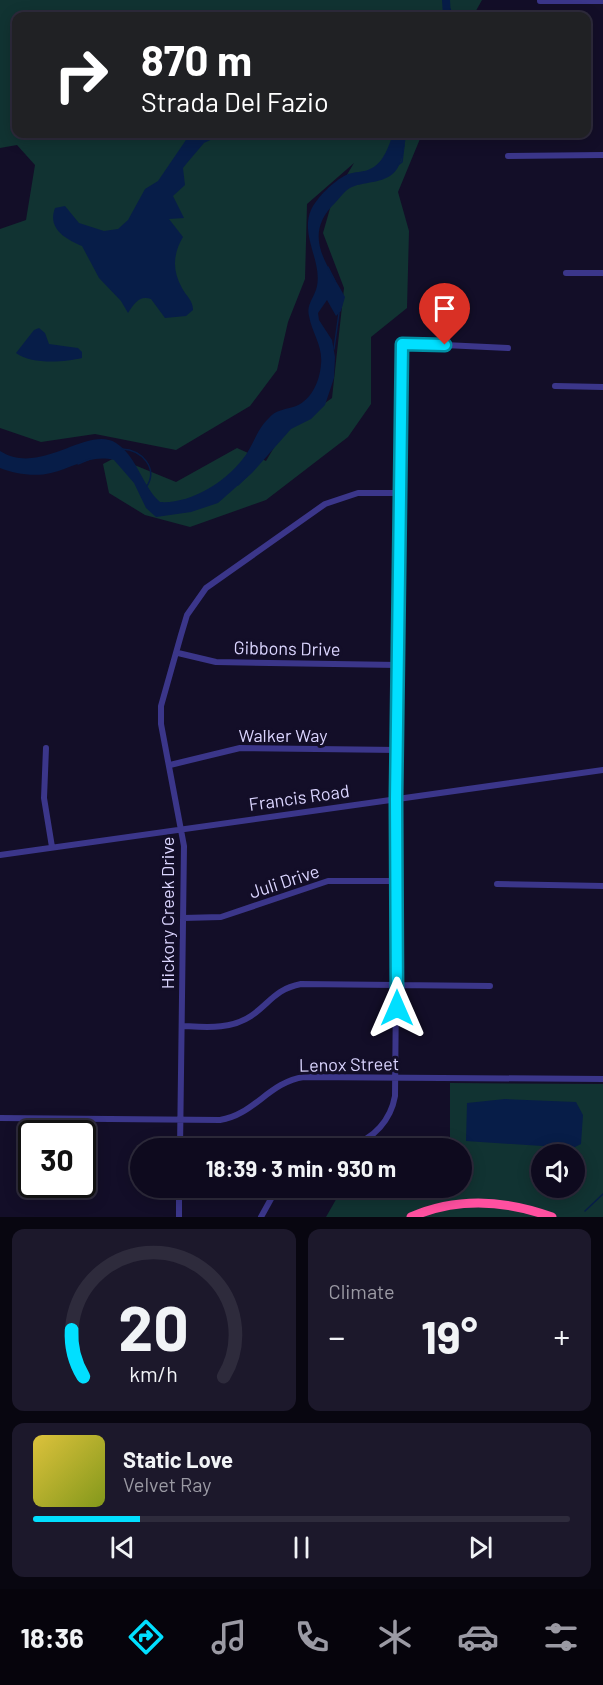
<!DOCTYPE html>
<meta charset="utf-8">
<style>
:root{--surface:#0e0a1e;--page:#1c182b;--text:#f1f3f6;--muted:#9b9aa4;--line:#2e2b3c;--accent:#01dfff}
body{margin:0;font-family:Barlow,sans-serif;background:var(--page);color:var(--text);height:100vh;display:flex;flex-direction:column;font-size:22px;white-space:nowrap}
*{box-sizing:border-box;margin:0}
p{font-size:20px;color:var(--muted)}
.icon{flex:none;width:33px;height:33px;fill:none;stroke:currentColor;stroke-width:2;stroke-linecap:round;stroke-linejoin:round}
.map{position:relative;height:1217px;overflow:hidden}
.drawer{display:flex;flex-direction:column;gap:12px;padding:12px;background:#080610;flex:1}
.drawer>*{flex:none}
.banner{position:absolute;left:12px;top:12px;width:579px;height:126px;border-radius:12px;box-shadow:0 3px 15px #0003,0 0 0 2px var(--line);background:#202124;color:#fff;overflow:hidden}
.tools{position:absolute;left:531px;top:1144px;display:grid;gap:12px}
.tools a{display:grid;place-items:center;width:54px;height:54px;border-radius:50%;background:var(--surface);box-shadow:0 3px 15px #0003,0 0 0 2px var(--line);font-size:30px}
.speed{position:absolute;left:18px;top:1120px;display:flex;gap:12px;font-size:30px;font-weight:700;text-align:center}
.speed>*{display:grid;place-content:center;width:78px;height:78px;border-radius:50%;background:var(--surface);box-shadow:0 3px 15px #0003,0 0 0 2px var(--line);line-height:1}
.speed .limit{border:3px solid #111;border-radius:9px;background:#fff;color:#111}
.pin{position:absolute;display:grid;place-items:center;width:51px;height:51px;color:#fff;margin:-62px -26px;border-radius:50% 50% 50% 0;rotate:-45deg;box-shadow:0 0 6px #0007}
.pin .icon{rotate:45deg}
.me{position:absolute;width:66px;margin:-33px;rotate:0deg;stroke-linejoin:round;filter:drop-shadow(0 0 4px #0008)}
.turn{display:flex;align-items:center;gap:21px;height:126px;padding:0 30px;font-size:27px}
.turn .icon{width:78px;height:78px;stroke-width:2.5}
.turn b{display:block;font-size:42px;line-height:51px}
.big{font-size:45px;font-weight:700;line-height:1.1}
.drawer .widget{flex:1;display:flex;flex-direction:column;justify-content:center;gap:9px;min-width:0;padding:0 21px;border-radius:12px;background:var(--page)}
.drawer .dial{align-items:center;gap:0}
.dial svg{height:156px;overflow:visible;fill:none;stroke:var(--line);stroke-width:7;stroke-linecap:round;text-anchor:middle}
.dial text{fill:var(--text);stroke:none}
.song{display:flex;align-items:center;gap:18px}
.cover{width:72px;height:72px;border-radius:9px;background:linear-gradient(135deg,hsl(50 70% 55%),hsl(70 70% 35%))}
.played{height:6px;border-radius:3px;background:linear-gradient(90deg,var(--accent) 20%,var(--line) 20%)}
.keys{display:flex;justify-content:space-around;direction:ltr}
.heat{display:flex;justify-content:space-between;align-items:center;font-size:33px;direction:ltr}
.drawer .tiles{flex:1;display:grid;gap:12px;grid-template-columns:1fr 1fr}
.widget:last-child{grid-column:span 2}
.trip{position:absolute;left:130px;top:1138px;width:342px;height:60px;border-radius:30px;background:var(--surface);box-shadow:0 3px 15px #0003,0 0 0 2px var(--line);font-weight:700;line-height:60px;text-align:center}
.tabs{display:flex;height:96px;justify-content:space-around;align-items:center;background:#06040c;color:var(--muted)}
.tabs .icon{width:42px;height:42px}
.tabs .on{color:var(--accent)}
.tabs b{font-size:27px;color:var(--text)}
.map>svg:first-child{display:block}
.green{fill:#113332;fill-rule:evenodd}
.water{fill:#071d48}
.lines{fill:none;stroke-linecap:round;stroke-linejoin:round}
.stream{stroke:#071d48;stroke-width:1.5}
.minor{stroke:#3b368a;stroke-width:6}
.highway{stroke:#ff50a0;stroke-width:9}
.route-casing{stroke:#0191a6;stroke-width:15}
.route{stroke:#01dfff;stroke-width:10}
.labels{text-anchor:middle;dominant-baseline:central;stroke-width:6;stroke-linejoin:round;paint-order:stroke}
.street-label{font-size:18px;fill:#dbd5ff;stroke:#130e28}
</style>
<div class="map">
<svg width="603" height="1217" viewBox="0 0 603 1217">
<rect width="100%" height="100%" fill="#130e28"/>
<path class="green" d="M0 0H482L473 16H16V134H422L398 192 409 231 407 308 371 337V404L348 437 266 500 190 527 145 515 109 493 103 464 120 455 132 464 176 482 237 448 266 461 282 434 332 398 344 288 323 233 333 198 354 163 307 204 305 279 288 322 277 370 250 406 176 450 95 434 41 442 0 428V229L26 220 35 165 17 145 0 148Z
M450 1083 603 1084V1217H326L338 1196 368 1188H462V1149H450ZM542 1155H574V1188H542Z"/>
<path class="water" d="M442 0H450L451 16H443Z
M190 134H223L204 143 187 163 183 168 185 185 173 196 184 218 169 219 183 237C173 254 172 270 182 288 186 296 193 300 193 310L186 316 165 318 151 299C139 295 134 304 128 313L121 301 99 278 82 246C66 239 47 229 55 208L65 206 79 223 104 231 118 229 128 220 145 189 158 181Z
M393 134H406C405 144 403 160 397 169 387 184 366 181 352 187 345 190 340 198 335 203 301 236 328 265 345 297L341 311 336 316 327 300 318 313 319 320 332 340 335 357 334 378 325 405 311 419 291 429 252 473 218 503 191 512 156 517 146 508 134 483 114 460C90 454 73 468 51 473 35 477 15 474 0 468V451C41 477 87 425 116 443 137 456 142 486 160 502 190 504 224 483 242 460 253 447 256 430 269 418 276 410 283 410 293 407 311 402 320 381 321 364 323 346 312 333 309 316 306 304 315 297 317 286 322 261 300 235 311 210 317 197 334 181 346 175 354 171 364 173 372 168 384 162 389 145 393 134Z
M39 328 45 333 49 344 78 348 82 352V358C65 362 32 365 16 353L34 330Z
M505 1099 576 1102 583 1115 581 1144 573 1148 466 1141 467 1103Z"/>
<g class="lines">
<path class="stream" d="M450 9 453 16
M398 165 402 162 404 145
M328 267 335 281
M334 349 339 313
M122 449C142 450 158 468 147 486
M78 464 90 459
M238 485 247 476
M585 1211 603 1194"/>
<path class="minor" d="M540 1H603
M508 156 603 155
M566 273H603
M555 386 603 387
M178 653 216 662 398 665
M46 748 44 798 52 847
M170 765 240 748 398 750
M0 855 603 770
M497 884 603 886
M183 918 221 917 328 881H396
M182 1026C205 1027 230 1030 251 1016 270 1003 275 989 301 984L490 986
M0 1118 220 1120C254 1115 269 1082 304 1077L603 1079
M180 1149 184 846 161 724V706L181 635 187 615 206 588 325 504 358 493H400
M317 1149C328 1146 339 1147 350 1145 374 1140 391 1119 395 1096L402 343 508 348
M179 1217V1188
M261 1217 277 1188"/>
<path class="highway" d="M411 1217C457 1197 505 1200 552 1217"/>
</g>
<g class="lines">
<defs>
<path id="route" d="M397 1008 396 799 402 344 445 345"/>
</defs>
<use href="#route" class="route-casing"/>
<use href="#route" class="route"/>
</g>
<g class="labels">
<g class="street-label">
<text transform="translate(287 648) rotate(1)">Gibbons Drive</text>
<text x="283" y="735">Walker Way</text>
<text transform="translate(299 797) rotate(-8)">Francis Road</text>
<text transform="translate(284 881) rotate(-18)">Juli Drive</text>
<text transform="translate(167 913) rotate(-90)">Hickory Creek Drive</text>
<text transform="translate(349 1064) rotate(-1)">Lenox Street</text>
</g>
</g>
</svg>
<div class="tools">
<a><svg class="icon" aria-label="sound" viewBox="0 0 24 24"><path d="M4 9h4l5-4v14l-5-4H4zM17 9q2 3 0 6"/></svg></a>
</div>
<div class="speed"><div class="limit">30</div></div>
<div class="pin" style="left:445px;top:345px;background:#d93025"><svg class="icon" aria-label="arrive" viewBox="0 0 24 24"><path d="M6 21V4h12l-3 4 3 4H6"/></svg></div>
<svg class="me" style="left:397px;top:1008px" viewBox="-20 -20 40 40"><path d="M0-17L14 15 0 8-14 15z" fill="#01dfff" stroke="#fff" stroke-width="4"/></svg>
<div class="trip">18:39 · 3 min · 930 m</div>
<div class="banner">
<div class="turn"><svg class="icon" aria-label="right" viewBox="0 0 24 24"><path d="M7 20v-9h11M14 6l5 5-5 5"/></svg><div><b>870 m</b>Strada Del Fazio</div></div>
</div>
</div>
<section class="drawer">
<div class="tiles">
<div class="widget dial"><svg viewBox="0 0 100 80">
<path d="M14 69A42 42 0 1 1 86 69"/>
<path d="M14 69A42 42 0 0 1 8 45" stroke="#01dfff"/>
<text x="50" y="56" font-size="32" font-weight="700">20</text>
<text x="50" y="72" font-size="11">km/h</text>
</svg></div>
<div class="widget"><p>Climate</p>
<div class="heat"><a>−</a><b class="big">19°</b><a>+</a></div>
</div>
<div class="widget">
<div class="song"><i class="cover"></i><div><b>Static Love</b><p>Velvet Ray</p></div></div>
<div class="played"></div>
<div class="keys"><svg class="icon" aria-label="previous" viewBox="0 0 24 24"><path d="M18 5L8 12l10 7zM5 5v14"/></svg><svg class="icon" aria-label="pause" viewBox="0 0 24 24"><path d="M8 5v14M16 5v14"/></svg><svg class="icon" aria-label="next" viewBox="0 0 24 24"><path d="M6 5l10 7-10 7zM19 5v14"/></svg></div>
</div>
</div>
</section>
<nav class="tabs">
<b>18:36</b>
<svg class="icon on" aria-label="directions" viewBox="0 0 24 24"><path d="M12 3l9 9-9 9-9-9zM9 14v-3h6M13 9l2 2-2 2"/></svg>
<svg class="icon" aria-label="music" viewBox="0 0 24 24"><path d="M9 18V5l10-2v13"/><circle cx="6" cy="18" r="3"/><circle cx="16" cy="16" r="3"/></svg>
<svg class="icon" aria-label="phone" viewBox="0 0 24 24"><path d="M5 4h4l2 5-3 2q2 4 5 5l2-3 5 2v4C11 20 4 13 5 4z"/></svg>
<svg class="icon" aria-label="climate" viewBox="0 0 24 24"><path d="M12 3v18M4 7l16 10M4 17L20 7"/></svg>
<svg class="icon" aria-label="car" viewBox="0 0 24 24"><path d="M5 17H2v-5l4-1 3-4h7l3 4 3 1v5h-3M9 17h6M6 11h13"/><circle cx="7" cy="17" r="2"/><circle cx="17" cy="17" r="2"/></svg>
<svg class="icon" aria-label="filters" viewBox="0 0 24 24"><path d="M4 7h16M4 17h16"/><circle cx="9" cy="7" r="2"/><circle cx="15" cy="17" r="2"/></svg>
</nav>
